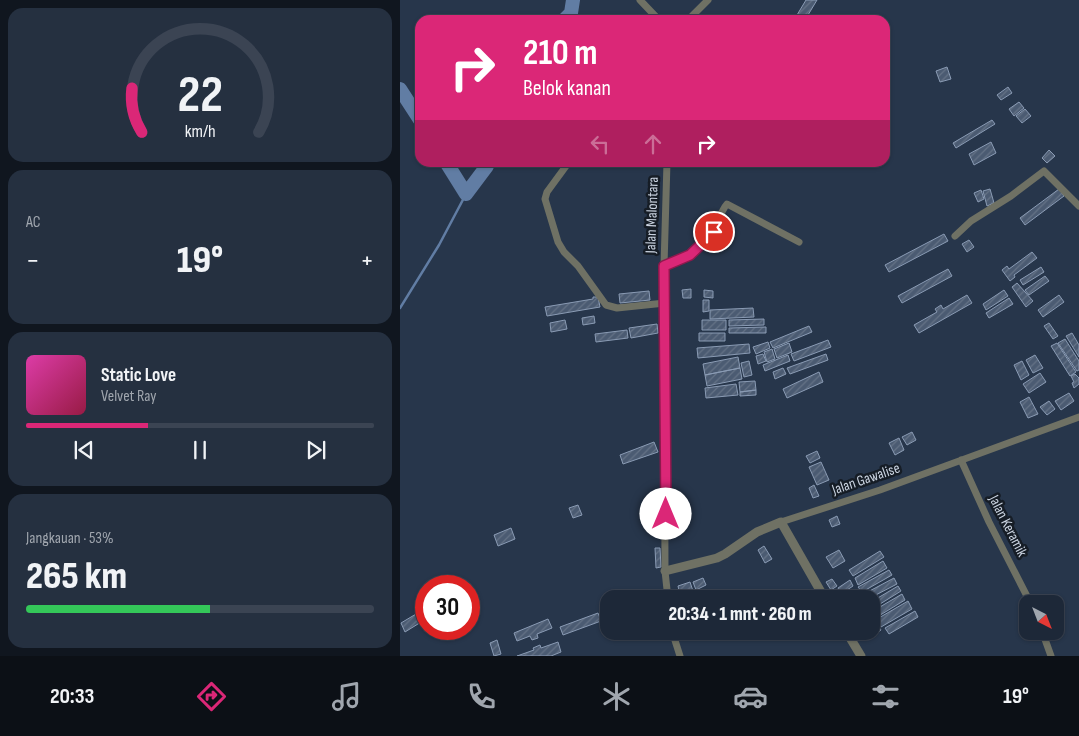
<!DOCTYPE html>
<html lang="id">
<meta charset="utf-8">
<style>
:root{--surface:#1d2838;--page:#253040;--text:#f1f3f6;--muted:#a0a6ae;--line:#3b4453;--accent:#db2777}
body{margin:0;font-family:"Sofia Sans Condensed",sans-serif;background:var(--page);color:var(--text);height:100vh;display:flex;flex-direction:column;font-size:19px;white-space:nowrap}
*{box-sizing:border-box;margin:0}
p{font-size:16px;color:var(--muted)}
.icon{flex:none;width:28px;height:28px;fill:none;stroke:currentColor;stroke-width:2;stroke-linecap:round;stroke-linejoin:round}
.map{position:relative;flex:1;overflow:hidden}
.panel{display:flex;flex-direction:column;gap:8px;padding:8px;background:#10161f;width:400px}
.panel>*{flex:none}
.banner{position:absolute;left:15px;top:15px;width:475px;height:152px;border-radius:15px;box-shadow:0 1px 4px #0004,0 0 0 1px var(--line);background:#db2777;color:#fff;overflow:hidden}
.needle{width:32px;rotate:138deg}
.fabs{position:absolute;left:619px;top:595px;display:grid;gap:10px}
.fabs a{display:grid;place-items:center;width:45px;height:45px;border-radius:10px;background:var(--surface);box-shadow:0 1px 4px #0004,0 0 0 1px var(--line);font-size:25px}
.speed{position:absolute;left:15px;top:575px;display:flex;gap:10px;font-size:25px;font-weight:700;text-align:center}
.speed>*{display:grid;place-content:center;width:65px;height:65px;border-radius:50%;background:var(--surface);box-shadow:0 1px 4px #0004,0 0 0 1px var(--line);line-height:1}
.speed .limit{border:8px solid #d22;background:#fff;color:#111}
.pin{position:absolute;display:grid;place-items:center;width:42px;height:42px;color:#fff;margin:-21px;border:2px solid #fff;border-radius:50%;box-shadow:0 1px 5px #0007}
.me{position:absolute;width:55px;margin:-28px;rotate:0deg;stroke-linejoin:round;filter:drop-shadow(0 0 4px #0008)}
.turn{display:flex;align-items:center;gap:18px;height:105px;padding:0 25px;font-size:22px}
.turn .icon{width:65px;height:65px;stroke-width:2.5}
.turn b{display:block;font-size:35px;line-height:42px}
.lanes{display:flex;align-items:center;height:48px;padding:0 25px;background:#0003;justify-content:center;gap:25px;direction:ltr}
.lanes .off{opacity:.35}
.big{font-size:38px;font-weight:800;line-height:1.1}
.panel .card{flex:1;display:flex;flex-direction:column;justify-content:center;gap:8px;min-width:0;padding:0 18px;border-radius:15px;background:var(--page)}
.panel .dial{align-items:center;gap:0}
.dial svg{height:130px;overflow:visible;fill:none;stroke:var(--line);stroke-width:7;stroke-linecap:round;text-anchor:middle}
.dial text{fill:var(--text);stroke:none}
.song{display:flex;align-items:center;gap:15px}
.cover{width:60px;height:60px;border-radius:8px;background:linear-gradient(135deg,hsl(320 70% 55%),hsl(340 70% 35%))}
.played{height:5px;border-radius:2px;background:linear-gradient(90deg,var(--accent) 35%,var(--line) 35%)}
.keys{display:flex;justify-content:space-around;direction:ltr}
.heat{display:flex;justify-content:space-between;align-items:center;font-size:28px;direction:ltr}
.charge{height:8px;border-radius:4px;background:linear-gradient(90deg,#34c759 53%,var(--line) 0)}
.trip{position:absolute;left:200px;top:590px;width:280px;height:50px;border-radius:15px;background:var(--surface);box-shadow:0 1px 4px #0004,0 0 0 1px var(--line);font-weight:800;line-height:50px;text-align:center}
.tabs{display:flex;height:80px;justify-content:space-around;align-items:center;background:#0c1016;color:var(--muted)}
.tabs .icon{width:35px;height:35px}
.tabs .active{color:var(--accent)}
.tabs b{font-size:22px;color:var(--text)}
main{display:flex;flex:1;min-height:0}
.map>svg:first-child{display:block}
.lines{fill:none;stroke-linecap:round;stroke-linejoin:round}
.stream{stroke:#617da4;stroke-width:2.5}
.river{stroke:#617da4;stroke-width:14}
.building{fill:url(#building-hatch);stroke:#8a9bb4}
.minor{stroke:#6f7164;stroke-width:7}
.tertiary{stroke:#6f7164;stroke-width:9}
.route-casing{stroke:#8e194d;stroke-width:12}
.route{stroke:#db2777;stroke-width:9}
.labels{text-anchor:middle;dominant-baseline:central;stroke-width:5;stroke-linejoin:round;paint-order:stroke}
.street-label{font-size:15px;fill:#cad3e0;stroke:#161d26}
</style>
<main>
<section class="panel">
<div class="card dial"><svg viewBox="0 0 100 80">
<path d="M14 69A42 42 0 1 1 86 69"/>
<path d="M14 69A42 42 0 0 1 8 42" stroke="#db2777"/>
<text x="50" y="56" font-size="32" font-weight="700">22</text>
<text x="50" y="72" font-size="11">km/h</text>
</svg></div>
<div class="card"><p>AC</p>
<div class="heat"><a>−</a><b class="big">19°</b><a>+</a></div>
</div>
<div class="card">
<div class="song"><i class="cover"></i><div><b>Static Love</b><p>Velvet Ray</p></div></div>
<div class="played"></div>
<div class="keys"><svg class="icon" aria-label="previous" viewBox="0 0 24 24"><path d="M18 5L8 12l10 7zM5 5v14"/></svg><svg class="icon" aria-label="pause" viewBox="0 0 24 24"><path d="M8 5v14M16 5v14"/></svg><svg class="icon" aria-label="next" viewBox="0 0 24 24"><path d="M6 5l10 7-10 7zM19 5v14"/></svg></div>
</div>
<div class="card"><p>Jangkauan · 53%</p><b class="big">265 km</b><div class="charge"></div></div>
</section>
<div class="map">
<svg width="679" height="656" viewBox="0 0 679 656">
<defs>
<pattern id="building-hatch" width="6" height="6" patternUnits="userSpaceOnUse" patternTransform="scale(1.25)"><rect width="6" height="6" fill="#4b5b72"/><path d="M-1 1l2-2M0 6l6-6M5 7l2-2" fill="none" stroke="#647286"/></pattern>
</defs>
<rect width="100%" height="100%" fill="#27364b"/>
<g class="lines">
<path class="stream" d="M0 308 39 245 66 194"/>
<path class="river" d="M164 20 171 13 173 0
M0 89 20 120
M46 162 66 194 87 166V162"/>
</g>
<path class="building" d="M406 0H417L405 20H394Z
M547 67 551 79 540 82 536 71Z
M608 87 612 93 601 100 597 95Z
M619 102 624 108 614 116 609 109Z
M625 109 631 116 622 123 616 116Z
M592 120 595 124 556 148 553 143Z
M591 142 596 153 574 165 569 154Z
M649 150 655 156 647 163 642 158Z
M590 189 594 203 587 206 583 191Z
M659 189 664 196 625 225 620 218Z
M581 190 584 199 578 202 574 193Z
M544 234 548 241 489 272 485 265Z
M569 240 574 247 567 252 562 244Z
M632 252 637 258 614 275 615 277 610 281 602 270 607 266 609 269Z
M641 267 644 272 623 285 620 280Z
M548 269 552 276 502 303 498 296Z
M645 276 649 281 629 295 625 290Z
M617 283 633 301 626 307 612 287Z
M291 289V298H283L282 290Z
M304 290 313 291V298L304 297Z
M604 290 608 296 586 310 583 304Z
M249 291 250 300 220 303 219 294Z
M567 295 572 303 519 333 514 325 537 312 535 309 541 305 543 309Z
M659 295 664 302 643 317 638 310Z
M193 297H198L200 307 147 316 145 307 193 299Z
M609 298 613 304 589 318 586 313Z
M303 300H309V311L303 312Z
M353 308 354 317 310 319V310Z
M194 316 195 323 183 325 182 318Z
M364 319V325L329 326V320Z
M165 320 167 329 151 332 150 323Z
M302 320H326V330H302Z
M649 323 658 336 653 339 644 326Z
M257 324 258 333 231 338 229 328Z
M409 326 412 332 373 348 370 342Z
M366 327V333H329V328Z
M227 330 228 338 196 342 195 334Z
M299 333H325V341H299Z
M672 333 679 345V357L666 336Z
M665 339 679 361V370L677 371 658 343Z
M428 340 431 347 394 361 391 354Z
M368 342 370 348 356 354 353 347Z
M389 343 392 352 377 358 374 349Z
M657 343 676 372 670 376 651 346Z
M349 344 350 353 298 358 297 348Z
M372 349 375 359 367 362 364 352Z
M363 354 366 361 358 364 356 356Z
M426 354 428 360 390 374 387 368Z
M388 355 390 361 365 371 363 365Z
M635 355 643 368 633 373 626 360Z
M338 357 340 368 305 375 303 364Z
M349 361 352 375 344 377 341 363Z
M622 361 629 375 621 380 614 365Z
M340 368 342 379 307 386 305 375Z
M383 368 386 374 375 379 373 372Z
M419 372 423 382 387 398 383 389Z
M640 373 646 382 629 393 623 384Z
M675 374 679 378V384L674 388 672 383 674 382 671 376Z
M355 381 356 390 340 392 339 382Z
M336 384 338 395 306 398 305 388Z
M356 390V395L340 396V392Z
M669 393 674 401 661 410 655 401Z
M629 397 638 414 628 418 620 402Z
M649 401 655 409 647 415 640 407Z
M512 432 516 440 507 445 502 437Z
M499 438 504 450 495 455 489 443Z
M254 442 258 452 223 464 220 455Z
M417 451 420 458 410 463 406 456Z
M421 462 429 480 417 485 409 467Z
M414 485 419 496 413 498 409 488Z
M178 505 182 515 173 518 169 508Z
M437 516 440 524 432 527 429 520Z
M111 528 115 539 98 546 94 535Z
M364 546 372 559 365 563 358 550Z
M255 548H260L261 567 256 568Z
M439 550 445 561 433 568 426 557Z
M480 551 484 557 453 576 449 570Z
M483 561 487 568 458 585 455 578Z
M489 570 492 575 462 592 458 587Z
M303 578 306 585 296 590 293 582Z
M494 578 497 584 468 599H464L462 595Z
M432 579 437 586 431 590 426 582Z
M450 580 453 586 441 594 438 588Z
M290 582 293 591 280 595 278 586Z
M498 586 501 591 472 609 471 602Z
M502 594 505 600 477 617 473 611Z
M508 601 512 609 481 627 477 619Z
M26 608V619L5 632 1 623Z
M515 611 518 617 489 634 485 628Z
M198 613 201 621 163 635 160 627Z
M148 619 152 628 137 634 138 638 132 640 130 636 117 641 114 633Z
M477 624 481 630 470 638 466 633 471 631V629Z
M97 640 101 654 94 656 90 643Z
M158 642 161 652 151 656H117L134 650 133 648 140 645 141 648Z"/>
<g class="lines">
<path class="minor" d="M240 0 259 20
M288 20 308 0
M169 162 147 192 145 199 158 242 164 252 178 266 206 305 217 308 265 303
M267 162 264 266 265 571 268 599
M555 236 571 221 611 196 644 171 679 206
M264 266C283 259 303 251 313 233 318 224 320 212 327 204L399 242
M561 460 589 522 631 604
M381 522 480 490 679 417
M272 631 280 656
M642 631 651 656"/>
<path class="tertiary" d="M265 571 317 558 325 554 357 532 381 522 425 599
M446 631 461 656"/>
</g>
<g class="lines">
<defs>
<path id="route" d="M266 514 264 266 290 255 314 232"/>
</defs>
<use href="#route" class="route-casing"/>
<use href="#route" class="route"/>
</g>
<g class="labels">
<g class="street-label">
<text transform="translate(252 215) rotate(-88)">Jalan Malontara</text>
<text transform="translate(466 479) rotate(-19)">Jalan Gawalise</text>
<text transform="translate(608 526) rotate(63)">Jalan Keramik</text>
</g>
</g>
</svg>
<div class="fabs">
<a><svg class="needle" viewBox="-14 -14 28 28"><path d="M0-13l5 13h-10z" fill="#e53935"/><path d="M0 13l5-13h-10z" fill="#a0a6ae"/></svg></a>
</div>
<div class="speed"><div class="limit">30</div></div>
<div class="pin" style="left:314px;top:232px;background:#d93025"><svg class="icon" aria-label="arrive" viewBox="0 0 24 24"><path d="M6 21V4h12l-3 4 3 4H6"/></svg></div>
<svg class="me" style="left:266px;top:514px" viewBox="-20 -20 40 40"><circle r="19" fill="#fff"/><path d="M0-13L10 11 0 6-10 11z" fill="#db2777"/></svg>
<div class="trip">20:34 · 1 mnt · 260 m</div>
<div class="banner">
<div class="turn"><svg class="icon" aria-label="right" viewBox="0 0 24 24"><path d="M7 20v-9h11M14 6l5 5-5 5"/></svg><div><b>210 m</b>Belok kanan</div></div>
<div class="lanes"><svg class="icon off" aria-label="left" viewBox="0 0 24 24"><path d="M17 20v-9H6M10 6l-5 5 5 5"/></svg><svg class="icon off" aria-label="ahead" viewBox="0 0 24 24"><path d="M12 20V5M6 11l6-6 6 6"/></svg><svg class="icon" aria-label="right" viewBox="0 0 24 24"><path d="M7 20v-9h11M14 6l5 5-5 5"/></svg></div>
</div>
</div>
</main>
<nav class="tabs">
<b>20:33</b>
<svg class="icon active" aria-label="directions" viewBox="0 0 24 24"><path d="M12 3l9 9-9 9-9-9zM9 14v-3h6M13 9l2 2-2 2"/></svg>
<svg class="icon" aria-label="music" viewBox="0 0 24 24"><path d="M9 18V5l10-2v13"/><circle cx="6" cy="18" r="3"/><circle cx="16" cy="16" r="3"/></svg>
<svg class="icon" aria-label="phone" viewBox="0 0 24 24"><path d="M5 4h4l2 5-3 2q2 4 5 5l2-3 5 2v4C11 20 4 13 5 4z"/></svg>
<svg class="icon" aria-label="climate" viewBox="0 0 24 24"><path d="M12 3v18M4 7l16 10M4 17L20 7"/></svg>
<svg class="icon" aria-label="car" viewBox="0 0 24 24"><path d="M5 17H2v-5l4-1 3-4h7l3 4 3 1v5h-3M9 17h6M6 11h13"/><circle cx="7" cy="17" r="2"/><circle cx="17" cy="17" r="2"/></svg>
<svg class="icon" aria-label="filters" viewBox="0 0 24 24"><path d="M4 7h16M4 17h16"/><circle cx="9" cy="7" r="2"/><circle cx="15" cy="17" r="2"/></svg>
<b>19°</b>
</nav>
